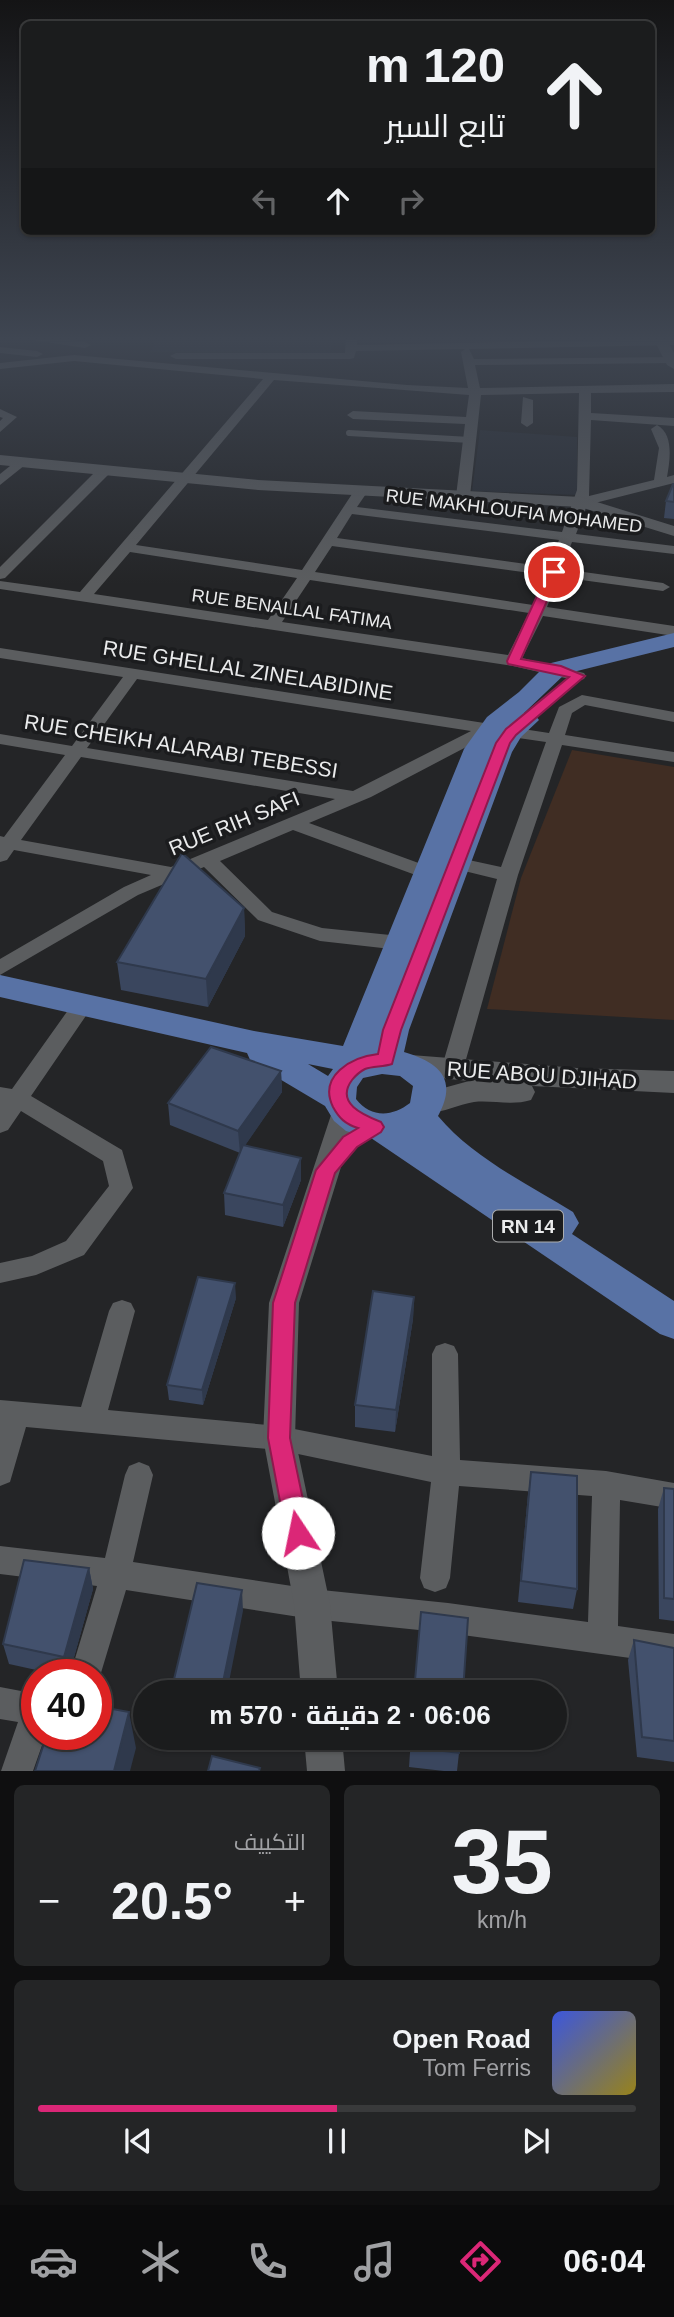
<!DOCTYPE html>
<html lang="ar">
<meta charset="utf-8">
<style>
:root{--surface:#1b1c1d;--page:#242526;--text:#f1f3f6;--muted:#a0a1a4;--line:#393a3b;--accent:#db2777}
body{margin:0;font-family:Arial,Cairo,sans-serif;background:var(--page);color:var(--text);direction:rtl;height:100vh;display:flex;flex-direction:column;font-size:26px;white-space:nowrap}
*{box-sizing:border-box;margin:0}
p{font-size:23px;color:var(--muted)}
.icon{flex:none;width:38px;height:38px;fill:none;stroke:currentColor;stroke-width:2;stroke-linecap:round;stroke-linejoin:round}
.map{position:relative;height:1771px;overflow:hidden;direction:ltr}
.details{display:flex;flex-direction:column;gap:14px;padding:14px;background:#0f0f10;flex:1}
.details>*{flex:none}
.hud{position:absolute;left:21px;top:21px;width:634px;height:214px;border-radius:10px;box-shadow:0 2px 5px #0004,0 0 0 2px var(--line);direction:rtl;background:#1b1c1d;color:var(--text);overflow:hidden}
.speed{position:absolute;left:21px;top:1659px;display:flex;gap:14px;font-size:35px;font-weight:700;text-align:center}
.speed>*{display:grid;place-content:center;width:91px;height:91px;border-radius:50%;background:var(--surface);box-shadow:0 2px 5px #0004,0 0 0 2px var(--line);line-height:1}
.speed .limit{border:10px solid #d22;background:#fff;color:#111}
.pin{position:absolute;display:grid;place-items:center;width:60px;height:60px;color:#fff;margin:-30px;border:4px solid #fff;border-radius:50%;box-shadow:0 2px 7px #0007}
.me{position:absolute;width:77px;margin:-38px;rotate:349deg;stroke-linejoin:round;filter:drop-shadow(0 0 5px #0008)}
.turn{display:flex;align-items:center;gap:24px;height:147px;padding:0 35px;font-size:32px}
.turn .icon{width:91px;height:91px;stroke-width:2.5}
.turn b{display:block;font-size:49px;line-height:60px}
.lanes{display:flex;align-items:center;height:66px;padding:0 35px;background:#0003;justify-content:center;gap:35px;direction:ltr}
.lanes .off{opacity:.35}
.big{font-size:52px;font-weight:700;line-height:1.1}
.details .tile{flex:1;display:flex;flex-direction:column;justify-content:center;gap:10px;min-width:0;padding:0 24px;border-radius:10px;background:var(--page)}
.details .dial{align-items:center;gap:0}
.dial b{font-size:91px;line-height:1}
.song{display:flex;align-items:center;gap:21px}
.cover{width:84px;height:84px;border-radius:10px;background:linear-gradient(135deg,hsl(230 70% 55%),hsl(50 70% 35%))}
.played{height:7px;border-radius:4px;background:linear-gradient(90deg,var(--accent) 50%,var(--line) 50%)}
.keys{display:flex;justify-content:space-around;direction:ltr}
.heat{display:flex;justify-content:space-between;align-items:center;font-size:38px;direction:ltr}
.details .tiles{flex:1;display:grid;gap:14px;grid-template-columns:1fr 1fr}
.tile:last-child{grid-column:span 2}
.trip{position:absolute;left:133px;top:1680px;width:434px;height:70px;border-radius:35px;background:var(--surface);box-shadow:0 2px 5px #0004,0 0 0 2px var(--line);font-weight:700;line-height:70px;text-align:center;direction:rtl}
.tab-bar{display:flex;height:112px;justify-content:space-around;align-items:center;background:#0b0b0c;color:var(--muted)}
.tab-bar .icon{width:49px;height:49px}
.tab-bar .selected{color:var(--accent)}
.tab-bar b{font-size:32px;color:var(--text)}
.map>svg:first-child{display:block}
.built{fill:#292d34}
.green{fill:#402d23}
.lines{fill:none;stroke-linecap:round;stroke-linejoin:round}
.service{stroke:#5b5d5f;stroke-width:6}
.minor{fill:#5b5d5f;fill-rule:evenodd}
.tertiary{fill:#5b5d5f;fill-rule:evenodd}
.secondary{fill:#5b5d5f;fill-rule:evenodd}
.primary{fill:#5872a5;fill-rule:evenodd}
.wall{fill:#3a465e}
.shaded-wall{fill:#2f394c}
.building{fill:#43516d;stroke:#2f394c;stroke-width:2}
.route{fill:#db2777;stroke:#8e194d;stroke-width:2}
.labels{text-anchor:middle;dominant-baseline:central;stroke-width:7;stroke-linejoin:round;paint-order:stroke}
.far-street-label{font-size:18px;fill:#eaebec;stroke:#1b1c1e}
.shield{fill:#1b1c1e;stroke:#acadae;stroke-width:2}
.shield-label{font-size:19px;font-weight:bold;fill:#eaebec}
.street-label{font-size:21px;fill:#eaebec;stroke:#1b1c1e}
</style>
<div class="map">
<svg width="674" height="1771" viewBox="0 0 674 1771">
<rect width="100%" height="100%" fill="#242527"/>
<path class="built" d="M157 336H333L330 353 151 352Z
M480 430 577 437V495L472 491Z"/>
<path class="green" d="M572 750 674 767V1020L487 1009 521 878Z"/>
<g class="lines">
<path class="service" d="M349 433 470 440"/>
<path class="minor" d="M6 336H42L85 342 91 345 85 348Z
M346 336H357V345L674 339V345L469 349 474 359 674 357V363L475 365 480 388 674 384V392L591 393V413L674 418V426L591 420 589 496 654 480 659 448 651 429 657 425C674 434 670 460 667 477L674 475V483L587 505 576 534 674 546V554L572 542 562 569 663 583 670 587 663 591 559 577 547 607 674 626V636L543 616 522 658 584 673 586 676 584 679 578 681 513 666 0 589V581L80 592 263 379 74 361 0 369V363L74 355 407 385 468 388 461 352 465 349 356 351 354 358 350 359H176L170 356 176 353H345ZM274 380 469 395 466 417 353 411 347 415 353 419 465 424 456 496 463 500 470 496 481 395 579 393 577 490 562 532 357 507 368 491 361 487 356 488 302 570 136 545ZM352 514 559 540 548 567 337 538ZM332 546 545 575 533 605 315 572ZM130 552 297 578 268 620 94 594ZM310 580 529 613 508 655 282 622Z
M0 347 37 351 43 354 37 357 0 353Z
M523 397 533 400V423L527 427 521 423Z
M0 409 17 417 0 432V421L3 418 0 417Z
M20 458 26 462 25 465 0 485V474Z
M104 467 109 468V474L5 578 0 579V567L99 468Z
M0 648 549 733 559 707 582 695 674 712V722L585 705 572 713 565 735 674 752V762L562 745 518 875 463 1070 460 1076 452 1078 444 1076 441 1070 497 879 448 867 446 863 455 857 501 867 546 742 491 734 371 797 309 823 435 869 438 873 435 877H421L293 830 220 861 272 912 322 928 400 936 407 938 410 943 407 948 400 950 320 941 258 920 204 867 138 895 0 975V959L124 887 151 875 14 850 7 860 0 862V836L4 837 65 755 0 744V734L72 746 123 677 0 658ZM137 679 471 731 353 791 87 748ZM81 757 335 799 171 867 21 840Z
M83 997 90 999 94 1004 31 1096 122 1150 133 1188 84 1255 36 1275 0 1283V1263L32 1256 66 1241 109 1186 103 1161 21 1111 8 1130 0 1133V1087L12 1089 76 999Z
M122 1300 131 1303 135 1311 108 1410 279 1426 432 1456V1354L436 1346 445 1343 454 1346 458 1354 460 1460 606 1471 674 1483V1509L620 1500 618 1626 674 1634V1664L448 1633 312 1619 126 1590 97 1686 96 1675H70L97 1586 0 1574V1546L105 1558 125 1475 129 1466 139 1462 149 1466 153 1475 133 1562 312 1589 448 1603 588 1622 592 1496 459 1486 450 1578 446 1588 435 1592 424 1588 420 1578 431 1482 279 1450 26 1427 10 1482 0 1486V1400L81 1407 109 1311 113 1303Z
M0 1687 37 1694V1734H46L33 1771H1L18 1722 0 1719Z"/>
<path class="tertiary" d="M652 336H665L674 353V369L667 365Z
M0 455 258 480 581 497 674 526V536L580 507 258 490 0 465Z
M345 1102 354 1105 358 1112 299 1303 295 1438 330 1604 338 1692H301L294 1604 263 1438 269 1303 332 1112 336 1105Z
M304 1738H342L345 1771H307Z"/>
<path class="secondary" d="M411 1055 577 1068 674 1071V1093L532 1086 535 1092 531 1100C512 1106 493 1100 474 1102 454 1105 437 1117 418 1111L414 1103 418 1095 469 1081 400 1074 396 1066 400 1058Z"/>
<path class="primary" d="M674 633V647L565 674 524 713 535 715 539 720 521 737 512 752 409 1030 404 1052C440 1063 458 1079 438 1116 473 1158 528 1184 573 1212L579 1223 572 1234 674 1301V1339L660 1334 371 1138 346 1131 334 1121 325 1106 251 1062 247 1053 0 997V975L254 1031 343 1046 464 749 487 717 519 692 547 664ZM308 1064 333 1069 328 1076ZM382 1074 400 1076 413 1086 410 1103C392 1117 371 1118 356 1099L357 1087 363 1078Z"/>
</g>
<path class="wall" d="M674 484V519L664 518 666 501Z
M244 908 245 936 208 1007 121 990 117 962Z
M281 1071 282 1092 245 1145 301 1180 283 1227 225 1215 224 1193 241 1151 240 1153 170 1125 168 1103Z
M414 1297 413 1319 395 1432 355 1427V1405Z
M236 1298 203 1405 169 1400 167 1385Z
M531 1472 577 1589 573 1609 518 1602 528 1494Z
M664 1488 674 1489V1621L659 1619 658 1509Z
M89 1568 93 1589 69 1675H59L9 1664 3 1644Z
M634 1640 674 1648V1762L637 1757 628 1660Z
M200 1738H218L217 1741Z
M411 1738 459 1753 457 1771H444L409 1767Z"/>
<path class="shaded-wall" d="M244 908 245 936 208 1007 206 979Z
M281 1071 282 1092 240 1153 238 1131Z
M301 1158V1180L283 1227V1205Z
M235 1283 236 1298 203 1405 202 1390Z
M414 1297 413 1319 395 1432 396 1410Z
M89 1568 93 1589 69 1675H68L64 1657Z
M242 1590 243 1611 227 1692H221Z
M129 1712 136 1748 130 1771H114Z"/>
<path class="building" d="M673 484H674V502L666 501Z
M182 853 244 908 206 979 117 962Z
M211 1047 281 1071 238 1131 168 1103Z
M243 1145 301 1158 283 1205 224 1193Z
M198 1277 235 1283 202 1390 167 1385Z
M373 1291 414 1297 396 1410 355 1405Z
M531 1472 577 1476V1589L521 1581Z
M664 1488 674 1489V1599L664 1598Z
M24 1560 89 1568 64 1657 3 1644Z
M197 1583 242 1590 221 1692H171Z
M421 1612 468 1618 463 1692H414Z
M634 1640 674 1648V1741L642 1737Z
M96 1706 129 1712 114 1771H35L47 1734H96Z
M411 1738H460L459 1753 410 1747Z
M212 1756 260 1768 259 1771H208Z"/>
<linearGradient id="sky" x2="0" y2="1"><stop stop-color="#141415"/><stop offset="0.58" stop-color="#3f4652"/><stop offset="1" stop-color="#3f4652" stop-opacity="0"/></linearGradient>
<rect width="674" height="584" fill="url(#sky)"/>
<path class="route" d="M554 568 560 572 521 659 561 666 585 676 516 735 510 743 401 1030 392 1064C383 1067 373 1066 365 1069 359 1072 356 1075 352 1080 335 1103 363 1115 381 1122L384 1127 381 1132 357 1147 335 1173 295 1303 290 1438 310 1533 306 1541 298 1544 289 1541 286 1533 268 1438 273 1303 316 1170 343 1137 358 1128C345 1124 339 1118 333 1107 318 1076 351 1057 378 1054L383 1030 496 743 506 729 569 677 508 664 507 661 548 572Z"/>
<g class="labels">
<g class="far-street-label">
<text transform="translate(514 511) rotate(7)">RUE MAKHLOUFIA MOHAMED</text>
<text transform="translate(292 609) rotate(8)">RUE BENALLAL FATIMA</text>
</g>
<rect class="shield" x="493" y="1210.5" width="70" height="31" rx="5"/>
<g class="shield-label">
<text x="528" y="1226">RN 14</text>
</g>
<g class="street-label">
<text transform="translate(248 670) rotate(9)">RUE GHELLAL ZINELABIDINE</text>
<text transform="translate(181 746) rotate(9)">RUE CHEIKH ALARABI TEBESSI</text>
<text transform="translate(234 823) rotate(-22)">RUE RIH SAFI</text>
<text transform="translate(542 1075) rotate(4)">RUE ABOU DJIHAD</text>
</g>
</g>
</svg>
<div class="speed"><div class="limit">40</div></div>
<div class="pin" style="left:554px;top:572px;background:#d93025"><svg class="icon" aria-label="arrive" viewBox="0 0 24 24"><path d="M6 21V4h12l-3 4 3 4H6"/></svg></div>
<svg class="me" style="left:298px;top:1533px" viewBox="-20 -20 40 40"><circle r="19" fill="#fff"/><path d="M0-13L10 11 0 6-10 11z" fill="#db2777"/></svg>
<div class="trip">06:06 · 2 دقيقة · 570 m</div>
<div class="hud">
<div class="turn"><svg class="icon" aria-label="ahead" viewBox="0 0 24 24"><path d="M12 20V5M6 11l6-6 6 6"/></svg><div><b>120 m</b>تابع السير</div></div>
<div class="lanes"><svg class="icon off" aria-label="left" viewBox="0 0 24 24"><path d="M17 20v-9H6M10 6l-5 5 5 5"/></svg><svg class="icon" aria-label="ahead" viewBox="0 0 24 24"><path d="M12 20V5M6 11l6-6 6 6"/></svg><svg class="icon off" aria-label="right" viewBox="0 0 24 24"><path d="M7 20v-9h11M14 6l5 5-5 5"/></svg></div>
</div>
</div>
<section class="details">
<div class="tiles">
<div class="tile dial"><b>35</b><p>km/h</p></div>
<div class="tile"><p>التكييف</p>
<div class="heat"><a>−</a><b class="big">20.5°</b><a>+</a></div>
</div>
<div class="tile">
<div class="song"><i class="cover"></i><div><b>Open Road</b><p>Tom Ferris</p></div></div>
<div class="played"></div>
<div class="keys"><svg class="icon" aria-label="previous" viewBox="0 0 24 24"><path d="M18 5L8 12l10 7zM5 5v14"/></svg><svg class="icon" aria-label="pause" viewBox="0 0 24 24"><path d="M8 5v14M16 5v14"/></svg><svg class="icon" aria-label="next" viewBox="0 0 24 24"><path d="M6 5l10 7-10 7zM19 5v14"/></svg></div>
</div>
</div>
</section>
<nav class="tab-bar">
<b>06:04</b>
<svg class="icon selected" aria-label="directions" viewBox="0 0 24 24"><path d="M12 3l9 9-9 9-9-9zM9 14v-3h6M13 9l2 2-2 2"/></svg>
<svg class="icon" aria-label="music" viewBox="0 0 24 24"><path d="M9 18V5l10-2v13"/><circle cx="6" cy="18" r="3"/><circle cx="16" cy="16" r="3"/></svg>
<svg class="icon" aria-label="phone" viewBox="0 0 24 24"><path d="M5 4h4l2 5-3 2q2 4 5 5l2-3 5 2v4C11 20 4 13 5 4z"/></svg>
<svg class="icon" aria-label="climate" viewBox="0 0 24 24"><path d="M12 3v18M4 7l16 10M4 17L20 7"/></svg>
<svg class="icon" aria-label="car" viewBox="0 0 24 24"><path d="M5 17H2v-5l4-1 3-4h7l3 4 3 1v5h-3M9 17h6M6 11h13"/><circle cx="7" cy="17" r="2"/><circle cx="17" cy="17" r="2"/></svg>
</nav>
